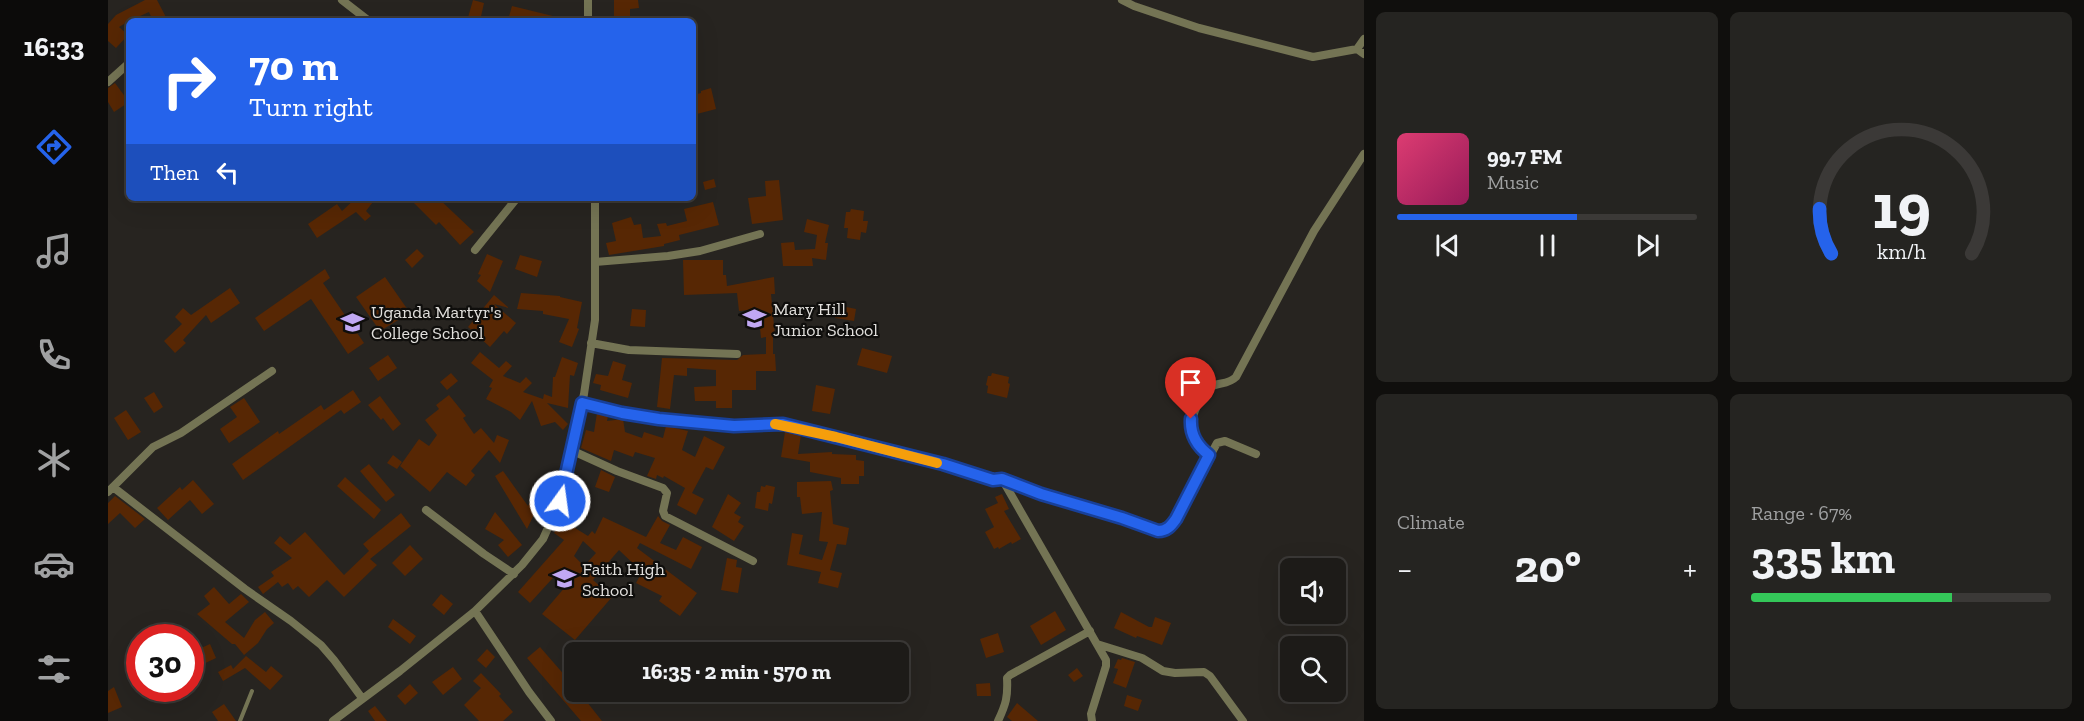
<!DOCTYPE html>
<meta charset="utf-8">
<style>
:root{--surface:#1d1b18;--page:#252421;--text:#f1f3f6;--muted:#a0a1a2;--line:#3b3937;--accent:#2563eb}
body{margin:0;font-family:"Zilla Slab",serif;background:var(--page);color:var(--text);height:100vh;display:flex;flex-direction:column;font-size:22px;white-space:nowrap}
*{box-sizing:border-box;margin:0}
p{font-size:20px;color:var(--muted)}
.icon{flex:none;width:33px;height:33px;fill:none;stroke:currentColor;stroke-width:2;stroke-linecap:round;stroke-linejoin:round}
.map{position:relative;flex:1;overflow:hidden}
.side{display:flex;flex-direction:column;gap:12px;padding:12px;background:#100f0d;width:720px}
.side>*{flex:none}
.banner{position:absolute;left:18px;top:18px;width:570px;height:183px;border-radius:9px;box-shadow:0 6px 24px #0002,0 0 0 2px var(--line);background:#2563eb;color:#fff;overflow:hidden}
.buttons{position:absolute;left:1172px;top:558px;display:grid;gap:12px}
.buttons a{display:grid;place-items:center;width:66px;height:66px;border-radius:9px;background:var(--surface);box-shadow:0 6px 24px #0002,0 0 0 2px var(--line);font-size:30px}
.speed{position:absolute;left:18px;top:624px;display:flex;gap:12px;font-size:30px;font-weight:700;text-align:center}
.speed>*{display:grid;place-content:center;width:78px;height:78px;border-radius:50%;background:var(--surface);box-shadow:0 6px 24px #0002,0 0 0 2px var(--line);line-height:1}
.speed .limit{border:9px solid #d22;background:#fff;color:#111}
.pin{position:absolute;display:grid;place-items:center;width:51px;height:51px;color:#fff;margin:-62px -26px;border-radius:50% 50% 50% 0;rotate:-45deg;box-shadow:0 0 6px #0007}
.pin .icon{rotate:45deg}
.me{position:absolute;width:66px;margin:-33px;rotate:14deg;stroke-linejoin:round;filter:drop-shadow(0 0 4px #0008)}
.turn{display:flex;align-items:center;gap:21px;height:126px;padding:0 24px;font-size:27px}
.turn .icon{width:78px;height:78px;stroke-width:2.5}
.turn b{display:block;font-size:42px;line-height:51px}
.then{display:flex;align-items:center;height:57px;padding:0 24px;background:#0003;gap:12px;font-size:22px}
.big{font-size:45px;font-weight:700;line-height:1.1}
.side .widget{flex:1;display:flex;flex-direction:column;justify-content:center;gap:9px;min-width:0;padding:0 21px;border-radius:9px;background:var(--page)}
.side .dial{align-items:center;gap:0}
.dial svg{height:156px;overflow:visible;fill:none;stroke:var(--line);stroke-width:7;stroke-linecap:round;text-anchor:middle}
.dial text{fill:var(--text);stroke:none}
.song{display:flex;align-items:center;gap:18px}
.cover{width:72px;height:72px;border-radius:9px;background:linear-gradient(135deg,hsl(340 70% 55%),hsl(330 70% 35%))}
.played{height:6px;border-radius:3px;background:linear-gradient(90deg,var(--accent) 60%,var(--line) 60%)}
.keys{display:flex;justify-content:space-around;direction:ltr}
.heat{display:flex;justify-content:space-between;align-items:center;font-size:33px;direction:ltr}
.charge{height:9px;border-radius:4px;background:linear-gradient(90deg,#34c759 67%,var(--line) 0)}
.side .tiles{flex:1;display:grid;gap:12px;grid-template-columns:repeat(2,1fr)}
.trip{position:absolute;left:456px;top:642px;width:345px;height:60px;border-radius:9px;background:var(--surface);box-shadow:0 6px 24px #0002,0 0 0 2px var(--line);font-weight:700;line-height:60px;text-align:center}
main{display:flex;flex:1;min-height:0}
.tabs{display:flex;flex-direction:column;width:108px;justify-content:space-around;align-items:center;background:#0c0b0a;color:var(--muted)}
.tabs .icon{width:42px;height:42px}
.tabs .current{color:var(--accent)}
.tabs b{font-size:27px;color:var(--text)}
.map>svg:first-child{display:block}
.building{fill:#572704;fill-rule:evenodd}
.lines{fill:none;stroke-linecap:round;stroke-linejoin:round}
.lane{stroke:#747454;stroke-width:4}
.street{stroke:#747454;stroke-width:8}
.route-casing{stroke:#184099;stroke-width:15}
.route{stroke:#2563eb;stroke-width:10}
.slow{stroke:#f59e0b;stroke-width:10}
.labels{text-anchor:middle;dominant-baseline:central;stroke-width:4.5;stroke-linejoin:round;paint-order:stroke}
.poi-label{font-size:18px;fill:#e2e0dd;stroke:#0f0e0c;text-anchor:start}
</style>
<main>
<nav class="tabs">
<b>16:33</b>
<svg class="icon current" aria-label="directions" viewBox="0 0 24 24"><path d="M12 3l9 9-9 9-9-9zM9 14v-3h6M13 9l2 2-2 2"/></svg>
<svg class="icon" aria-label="music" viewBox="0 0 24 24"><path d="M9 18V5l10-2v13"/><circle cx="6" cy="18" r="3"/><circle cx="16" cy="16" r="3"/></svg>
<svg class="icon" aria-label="phone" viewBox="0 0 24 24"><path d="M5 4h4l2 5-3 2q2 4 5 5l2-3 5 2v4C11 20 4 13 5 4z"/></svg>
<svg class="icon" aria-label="climate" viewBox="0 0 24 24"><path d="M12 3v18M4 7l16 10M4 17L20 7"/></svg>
<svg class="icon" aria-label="car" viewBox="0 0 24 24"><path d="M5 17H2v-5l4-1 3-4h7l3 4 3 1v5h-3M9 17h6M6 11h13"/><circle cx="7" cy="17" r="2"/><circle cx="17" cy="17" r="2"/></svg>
<svg class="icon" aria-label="filters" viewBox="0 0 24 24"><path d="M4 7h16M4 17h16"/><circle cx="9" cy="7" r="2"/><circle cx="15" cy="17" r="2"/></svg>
</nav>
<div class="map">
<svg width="1256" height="721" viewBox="0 0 1256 721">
<rect width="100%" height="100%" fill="#272420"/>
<path class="building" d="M37 0H49L60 21H45L41 12 21 21 11 27 20 35 8 48 0 41V24L8 15Z
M365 0 376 3 372 21H359Z
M506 0H530L531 8 522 9V21H506Z
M404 6 453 18V21L400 20Z
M7 83 21 102 6 112 0 102V88Z
M603 88 608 109 585 115V95L593 93V91Z
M606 179 608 187 597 190 595 182Z
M671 180 675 220 644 224 640 198 658 196 657 181Z
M248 198H268L258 211 263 216 257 221 248 212 209 238 200 224 229 204 234 211Z
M301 198H330L366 232 352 245 331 222 328 225Z
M605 202 611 225 571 235 572 240 556 244V246L501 255 498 243 508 241 504 223 523 217 526 225 533 224 535 238 553 236 549 224 558 223 559 226 579 221 576 209Z
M743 209 756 211 755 221H760L758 233 753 232 752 240 739 238 740 228H736L738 212H742Z
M699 219 721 225 717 243H720L718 260 704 258 705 266H675L673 243 686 242 687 250 707 249 709 235 696 232Z
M309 249 316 256 304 268 297 260Z
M379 254 395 261 382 292 369 281 373 275 370 274Z
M412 255 434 261 429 277 407 269Z
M575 260H615V275H618L619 286 666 277 667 294H663L667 336H665V354H667L668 371H648V390H624V408H608V401H587L586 387 608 386V370L579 368V376L566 375 562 409 549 407 554 358 629 360 635 355 658 354V337L653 338 650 309 631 311 629 293 576 295Z
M217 269 222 278 215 283 256 343 240 354 203 299 156 331 147 318Z
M277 277 302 313 272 331 248 297Z
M122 288 132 303 103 323 98 315 75 340 78 343 67 353 56 341 74 324 67 317 75 308 83 315Z
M413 293 452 296V297L474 302 469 328 471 329 464 347 451 342 461 319 435 314V311L409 309Z
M386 295 401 308 386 304 408 323 399 334 396 331 382 347 360 327Z
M729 305 748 309 746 321 727 318Z
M524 309 538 310 537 327 522 326Z
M754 348 784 356 779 373 749 365Z
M372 352 391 368 398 361 404 366 395 376 412 383 418 377 424 383 415 392 435 399 436 394 444 397 445 377H447L454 357 470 363 466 376 462 375 460 408 439 403 460 424 455 430 447 422 433 426 424 401 412 420 403 412 378 399 384 388 381 387 385 380 363 363Z
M280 355 289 368 270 381 261 368Z
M505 361 518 365 514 380 524 383 520 398 492 390 493 385 485 383 488 374 500 376Z
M343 373 350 381 339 390 332 382Z
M884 373 901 377 900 383 902 384 899 398 879 393 880 386 878 385 880 376H883Z
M708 385 727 389 722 414 704 411Z
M245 390 253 402 236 414 233 410 135 480 124 464 170 431 171 434 213 405 216 410Z
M46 392 55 407 46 413 36 398Z
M341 395 358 416 355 418 366 434 373 428 386 443 389 435 401 440 392 463 381 450 363 471 367 475 358 486 339 472 322 492 292 466 311 439 321 446 329 435 317 420 331 409 328 405Z
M272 396 293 424 285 431 275 418 273 420 260 405Z
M136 398 152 422 121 443 112 429 129 417 122 407Z
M18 410 33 432 20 440 6 418Z
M489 413 500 416 499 421 515 419 517 432 534 438 536 432 555 438 558 426 580 431 574 450 587 457 596 436 617 447 605 470 598 467 584 493 596 499 588 515 569 505 577 488 556 476 555 478 549 475 548 479 539 476 547 458 527 452 525 457 506 450 503 461 473 448 478 430 486 432Z
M677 432 693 435 690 454 724 452V454L748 455V460L756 461V476H751V484H733V478L702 472V462L673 457Z
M285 455 294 462 289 469 279 463Z
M261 464 287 495 278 502 252 471Z
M493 470 507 477 501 492 487 487Z
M395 471 420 506 424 497 433 500 419 529 387 476Z
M237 477 273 510 266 519 229 486Z
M85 480 106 504 94 514 82 500 60 520 49 508 72 487 74 490Z
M723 481 725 490 722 491 725 524 741 528 738 545 729 544 722 570 734 573 730 588 710 583 713 572 679 565 684 533 695 535 691 554 714 560 720 542 711 541 714 512 694 514 692 497H689V482Z
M658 485 667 487 664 504 661 503 660 511 647 508 649 492H652L653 486 657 487Z
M620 494 633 503 626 513 633 517 630 522 636 526 626 541 604 527Z
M894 494 901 509 896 511 913 539 904 544 903 542 891 549 890 547 886 549 877 532 886 527 877 509 890 503 887 497Z
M7 496 37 519 27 528 12 513 0 524V503Z
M387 512 414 545 400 557 390 545 396 540 377 529Z
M293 513 303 526 262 559 269 565 236 597 219 580 201 597 190 586 185 590 180 583 174 587 170 582 155 594 150 587 166 576 163 572 184 558 166 543 172 536 182 545 197 532 236 575 261 551 255 544Z
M550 516 554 521 562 525 552 543 568 550 575 537 594 547 583 569 532 543 529 548 589 593 572 616 551 601 554 596 528 583 534 572 511 550 485 580 504 597 467 640 434 614 464 579 453 569 422 603 410 592 456 540 446 533 454 520 480 536 484 531 487 534 495 517 538 537ZM475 541 488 553 476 566 466 556Z
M302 545 315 559 297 576 284 563Z
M619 558 629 560 628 567 634 568 630 593 613 590Z
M106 587 121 604 133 594 141 602 117 622 136 638 147 620 157 612 166 623 159 629 150 643 136 655 127 644H124L89 614 102 604 96 596Z
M333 594 345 604 336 615 324 605Z
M947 611 958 630 933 645 922 626Z
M1013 612 1041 627H1044L1047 617 1063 623 1054 645 1029 636 1028 638 1006 628Z
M285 619 308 636 302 644 280 627Z
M890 633 896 652 878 658 872 639Z
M102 644 108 658 87 668 82 653Z
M432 647 466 686V704L475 697 494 721H473L419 658Z
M379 649 387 657 378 668 369 660Z
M138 656 158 672 163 666 175 676 162 690 137 668 115 681 110 672 123 665 125 669Z
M1014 658 1027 662 1018 688 1005 683 1010 669 1006 668 1010 659 1013 660Z
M345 667 354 679 335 695 324 682Z
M969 668 975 676 966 682 960 675Z
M373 673 393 694 391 696 405 712 395 721H371L356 705 373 688 365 681Z
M882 683 883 696H869L868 684Z
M302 684 310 693 297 705 289 696Z
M6 687 14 707 0 713V691Z
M1019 695 1034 700 1030 711 1016 706Z
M909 703 930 721H904L899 717Z
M116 704 128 721H110L104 712Z
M267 706 279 721H267L260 711Z"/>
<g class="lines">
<path class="lane" d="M132 721 144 691"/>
<path class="street" d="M234 0 261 21
M1014 0 1026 6 1091 28 1205 57 1249 49 1256 54
M480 21V0
M1249 49 1256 39
M0 82 21 63
M367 250 409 198
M487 262 560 256 592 251 652 234
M483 343 521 350 629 354
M474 403 514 413 551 419 626 426 675 424 835 464 885 480 894 479 933 494 1014 518 1050 531 1059 529 1068 519 1109 443 1117 441 1148 454
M465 451 509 471 555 488 559 493 555 511 557 516 645 561
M1101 455C1082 441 1079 427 1089 406 1093 398 1095 391 1102 387 1111 382 1120 385 1128 377L1206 231 1256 154
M894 479 998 660V666L983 714 984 721
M5 487 137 589 183 621 213 645 226 660 254 698
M0 492 45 447 73 433 164 371
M318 510 376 554 406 574
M367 611 421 692 443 721
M989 644 1034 658 1055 671 1067 673 1096 672 1102 676 1135 721
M225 721 292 671 367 611 414 565 435 539 452 501 476 394 487 320V198
M890 721C898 704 900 697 899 678L902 675 982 631"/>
</g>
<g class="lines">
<defs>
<path id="route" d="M452 501 474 403 514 413 551 419 626 426 675 424 835 464 885 480 894 479 933 494 1014 518 1050 531C1059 531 1063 526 1068 519L1101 455C1089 446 1082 434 1083 419"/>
</defs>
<use href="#route" class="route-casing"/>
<use href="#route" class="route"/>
<path class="slow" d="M667 424 728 437 829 463"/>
</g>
<defs>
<symbol id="school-bare" viewBox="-9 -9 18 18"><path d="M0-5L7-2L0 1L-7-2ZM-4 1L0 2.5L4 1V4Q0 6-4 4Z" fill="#c1a8f3" stroke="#0f0e0c" stroke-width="2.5" paint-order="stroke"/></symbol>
</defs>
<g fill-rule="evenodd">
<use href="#school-bare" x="630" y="302" width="33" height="33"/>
<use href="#school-bare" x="228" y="306" width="33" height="33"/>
<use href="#school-bare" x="440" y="562" width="33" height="33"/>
</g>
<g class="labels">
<g class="poi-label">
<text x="665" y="309">Mary Hill<tspan x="665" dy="21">Junior School</tspan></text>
<text x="263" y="312">Uganda Martyr's<tspan x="263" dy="21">College School</tspan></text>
<text x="474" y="569">Faith High<tspan x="474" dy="21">School</tspan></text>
</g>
</g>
</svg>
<div class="buttons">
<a><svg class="icon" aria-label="sound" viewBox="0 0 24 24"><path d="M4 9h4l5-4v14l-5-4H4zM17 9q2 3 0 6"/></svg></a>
<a><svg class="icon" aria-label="search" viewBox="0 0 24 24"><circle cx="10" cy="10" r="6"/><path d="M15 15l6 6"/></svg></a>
</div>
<div class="speed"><div class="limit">30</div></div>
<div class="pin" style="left:1083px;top:419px;background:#d93025"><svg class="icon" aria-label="arrive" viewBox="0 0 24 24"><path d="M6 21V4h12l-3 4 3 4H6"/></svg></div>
<svg class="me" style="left:452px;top:501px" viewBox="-20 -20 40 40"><circle r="17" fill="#2563eb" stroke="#fff" stroke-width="3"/><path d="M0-11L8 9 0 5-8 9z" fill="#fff"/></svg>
<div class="trip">16:35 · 2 min · 570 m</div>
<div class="banner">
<div class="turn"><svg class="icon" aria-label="right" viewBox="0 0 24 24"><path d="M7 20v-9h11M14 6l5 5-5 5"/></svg><div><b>70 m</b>Turn right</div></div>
<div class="then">Then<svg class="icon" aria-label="left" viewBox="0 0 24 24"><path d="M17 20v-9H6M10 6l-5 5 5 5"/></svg></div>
</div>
</div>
<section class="side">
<div class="tiles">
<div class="widget">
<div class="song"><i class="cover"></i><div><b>99.7 FM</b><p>Music</p></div></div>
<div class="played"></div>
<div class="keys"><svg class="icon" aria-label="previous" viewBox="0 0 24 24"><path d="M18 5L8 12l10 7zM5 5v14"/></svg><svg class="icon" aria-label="pause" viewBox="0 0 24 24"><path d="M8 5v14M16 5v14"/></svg><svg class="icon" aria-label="next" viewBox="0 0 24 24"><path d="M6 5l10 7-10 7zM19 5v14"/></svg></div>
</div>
<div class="widget dial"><svg viewBox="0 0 100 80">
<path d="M14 69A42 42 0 1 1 86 69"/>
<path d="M14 69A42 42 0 0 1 8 46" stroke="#2563eb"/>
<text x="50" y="56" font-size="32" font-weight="700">19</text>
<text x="50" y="72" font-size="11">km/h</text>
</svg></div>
<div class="widget"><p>Climate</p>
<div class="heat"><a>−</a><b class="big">20°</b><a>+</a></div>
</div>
<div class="widget"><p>Range · 67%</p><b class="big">335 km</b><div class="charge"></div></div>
</div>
</section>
</main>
